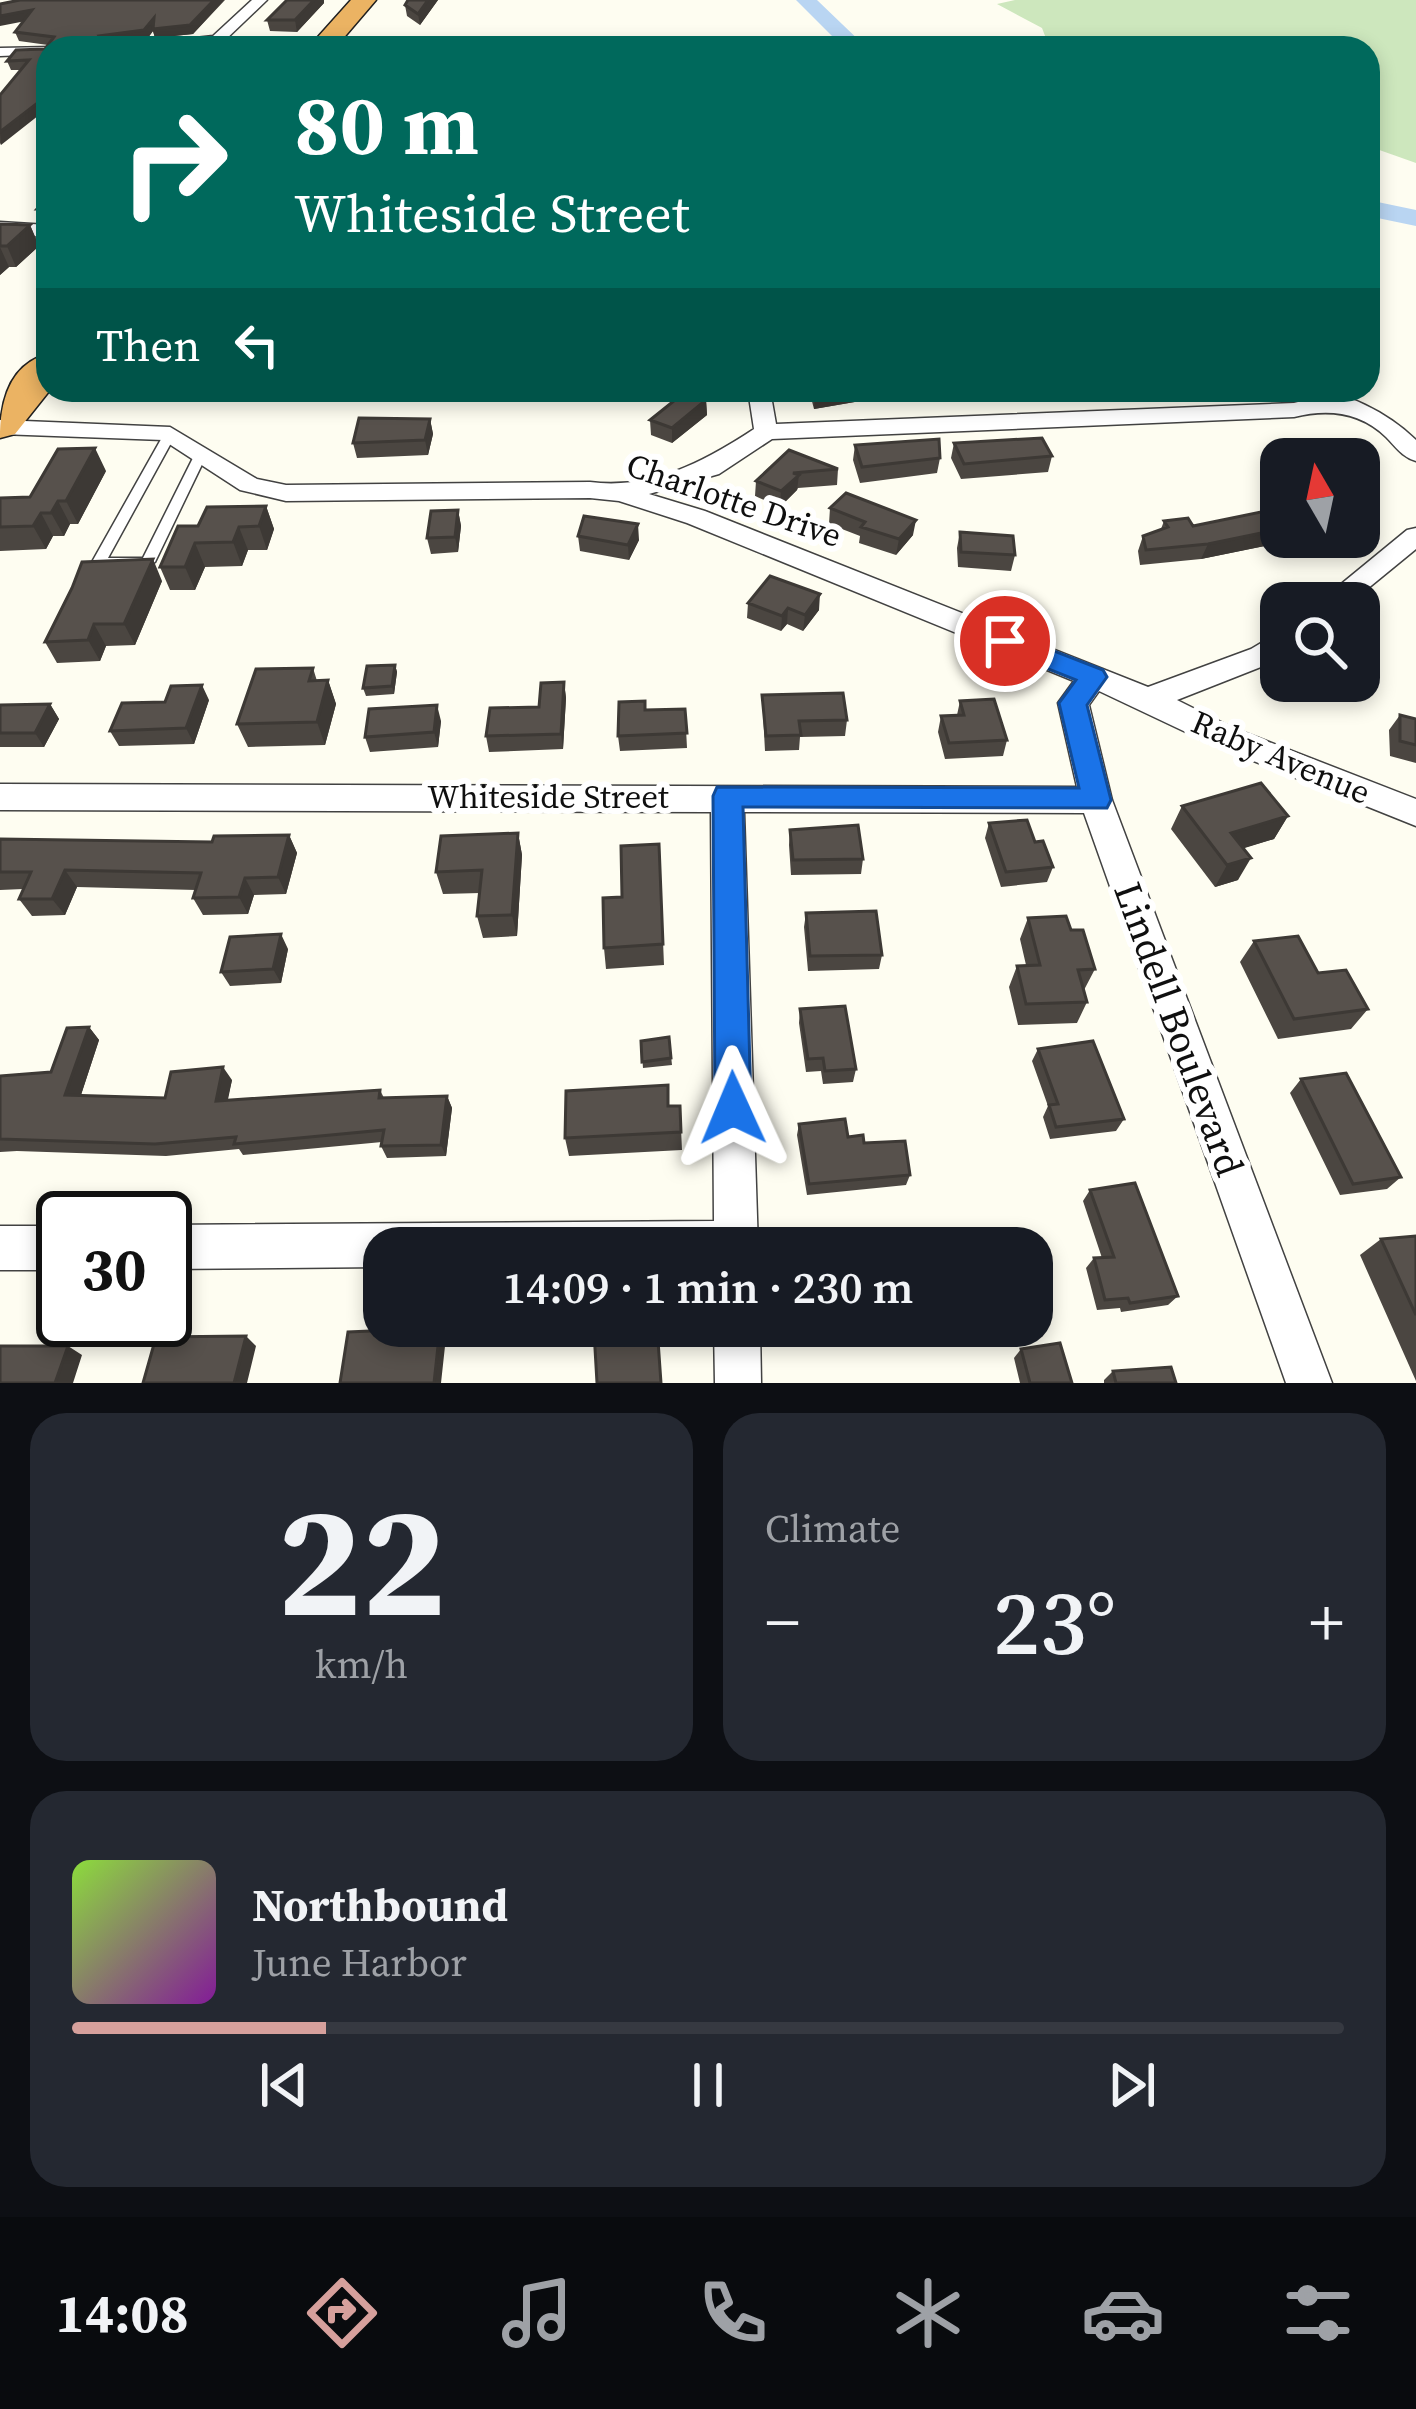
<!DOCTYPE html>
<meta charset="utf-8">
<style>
:root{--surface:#171b24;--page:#242831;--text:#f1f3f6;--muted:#9ea1a6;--line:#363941;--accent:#d6a09c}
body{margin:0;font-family:"Source Serif 4",serif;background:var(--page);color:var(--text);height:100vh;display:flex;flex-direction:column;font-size:45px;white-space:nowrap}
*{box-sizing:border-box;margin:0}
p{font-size:39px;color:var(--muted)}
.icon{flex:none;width:66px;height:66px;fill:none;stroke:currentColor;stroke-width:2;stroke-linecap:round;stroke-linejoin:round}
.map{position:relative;height:1383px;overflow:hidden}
.panel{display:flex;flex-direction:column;gap:30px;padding:30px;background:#0d0f14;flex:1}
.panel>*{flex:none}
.hud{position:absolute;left:36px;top:36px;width:1344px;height:366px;border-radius:36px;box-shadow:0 6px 18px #0003;background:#00695c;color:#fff;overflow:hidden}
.needle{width:78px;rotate:351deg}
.controls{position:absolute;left:1260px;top:438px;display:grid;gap:24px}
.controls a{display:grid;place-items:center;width:120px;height:120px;border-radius:24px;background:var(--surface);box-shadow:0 6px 18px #0003;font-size:60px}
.speed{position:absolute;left:36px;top:1191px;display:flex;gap:24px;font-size:60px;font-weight:700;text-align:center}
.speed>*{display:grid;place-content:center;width:156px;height:156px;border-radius:50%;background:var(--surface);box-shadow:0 6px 18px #0003;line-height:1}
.speed .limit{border:6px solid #111;border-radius:18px;background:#fff;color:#111}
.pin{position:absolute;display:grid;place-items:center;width:102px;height:102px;color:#fff;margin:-51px;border:6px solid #fff;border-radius:50%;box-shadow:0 3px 12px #0007}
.me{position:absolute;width:132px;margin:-66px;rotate:359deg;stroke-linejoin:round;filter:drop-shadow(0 0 9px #0008)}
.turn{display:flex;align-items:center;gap:42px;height:252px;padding:0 60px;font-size:54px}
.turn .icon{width:156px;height:156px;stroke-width:2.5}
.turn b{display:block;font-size:84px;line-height:102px}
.then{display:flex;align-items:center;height:114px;padding:0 60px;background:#0003;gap:24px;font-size:45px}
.big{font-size:90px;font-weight:600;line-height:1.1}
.panel .widget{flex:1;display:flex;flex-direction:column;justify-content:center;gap:18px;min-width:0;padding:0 42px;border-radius:36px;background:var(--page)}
.panel .dial{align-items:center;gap:0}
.dial b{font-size:156px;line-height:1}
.song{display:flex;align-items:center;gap:36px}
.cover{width:144px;height:144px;border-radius:18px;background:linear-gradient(135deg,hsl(90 70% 55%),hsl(290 70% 35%))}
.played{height:12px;border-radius:6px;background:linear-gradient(90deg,var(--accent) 20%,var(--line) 20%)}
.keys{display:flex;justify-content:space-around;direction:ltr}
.heat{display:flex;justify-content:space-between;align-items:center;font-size:66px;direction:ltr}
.panel .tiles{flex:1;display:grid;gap:30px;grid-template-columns:1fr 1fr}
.widget:last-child{grid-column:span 2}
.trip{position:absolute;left:363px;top:1227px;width:690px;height:120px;border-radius:36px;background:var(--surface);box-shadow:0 6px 18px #0003;font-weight:600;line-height:120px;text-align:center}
.tab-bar{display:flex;height:192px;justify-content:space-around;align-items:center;background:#090b0e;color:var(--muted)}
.tab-bar .icon{width:84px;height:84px}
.tab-bar .selected{color:var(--accent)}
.tab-bar b{font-size:54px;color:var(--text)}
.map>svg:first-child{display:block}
.green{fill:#cde7bd}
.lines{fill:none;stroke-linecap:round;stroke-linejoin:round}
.river{fill:#b9d5f2;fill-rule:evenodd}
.lane-casing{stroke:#424242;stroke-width:3}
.street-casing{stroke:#424242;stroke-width:3}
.highway-casing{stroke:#202020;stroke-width:3}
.lane{fill:#fff;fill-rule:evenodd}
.street{fill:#fff;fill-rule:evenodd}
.highway{fill:#ebb363;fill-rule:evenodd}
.wall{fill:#4b4641}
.shaded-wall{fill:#3d3935}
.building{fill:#57514c;stroke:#3d3935;stroke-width:3}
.route{fill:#1a73e8;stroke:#114b97;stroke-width:3}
.labels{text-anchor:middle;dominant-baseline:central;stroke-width:12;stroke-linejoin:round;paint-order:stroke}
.street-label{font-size:33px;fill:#0f0f0f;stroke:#fff}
.near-street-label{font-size:39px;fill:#0f0f0f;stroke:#fff}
</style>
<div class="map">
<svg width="1416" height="1383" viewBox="0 0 1416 1383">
<rect width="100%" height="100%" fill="#fefdf1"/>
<path class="green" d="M1015 0H1416V163L1368 146V48H1078L1047 41 1042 28 997 4Z"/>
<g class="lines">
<path class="river" d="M796 0H817L867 48H844Z
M1368 200 1416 210V226L1368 216Z"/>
<defs>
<path id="lane" d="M170 430 176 434 108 558H143L195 454 197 451H205L207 454 155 562 148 566 94 565 92 562 164 434Z"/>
<path id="street" d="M252 0H267L222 43 106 48 213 36Z
M53 47 48 54 0 56V48Z
M0 222 48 225V237L0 234Z
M748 390H770L776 424 1294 403 1310 399 1306 390C1345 390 1388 413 1416 440V461C1402 457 1396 447 1386 437 1359 411 1327 409 1294 417L772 439 719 474 649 494 705 511 1148 687 1251 649 1281 631V656L1271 663 1177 700 1233 728 1416 799V826L1211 744 1099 691 1089 705 1112 800 1332 1383H1286L1084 813 744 812 758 1248H384V1267L165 1269V1225L714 1221 711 812 0 810V784L1077 787 1058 703 1074 681 687 523 619 501 590 498 286 501 240 490 163 440 0 434V420L170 427 257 479 286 485 590 482C651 490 704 462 754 429Z
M1416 528V549L1350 603H1318L1407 530Z
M0 1226H63V1270H0Z
M714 1326H760L761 1383H715Z"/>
<path id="highway" d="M351 0H376L335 48H308Z
M48 354 50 390 15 434 0 438C0 403 9 364 48 354Z"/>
</defs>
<use href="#lane" class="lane-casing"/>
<use href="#street" class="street-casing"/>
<use href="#highway" class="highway-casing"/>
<use href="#lane" class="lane"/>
<use href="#street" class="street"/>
<use href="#highway" class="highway"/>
</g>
<path class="wall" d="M225 0 193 34 155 38 153 31 147 39 48 48 0 145V95L21 70H11L7 61 45 49 48 45 19 41 15 32 23 21 0 4Z
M287 0H324V3L297 32 270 31 267 20Z
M408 0H438L420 25 407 16 405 5Z
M48 197V220H42L37 209Z
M0 224 30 225 39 246 16 267H9L0 275Z
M809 390H926L873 394 872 399 814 409Z
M706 400 707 415 672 443 651 435 650 420Z
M430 419 433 434 428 455 357 458 353 443Z
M954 443 1052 456 1048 472 961 479 951 458Z
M855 445 940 458 937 473 860 483 853 460Z
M789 450 838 469 837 485 798 488 797 490 780 507 755 496 756 481Z
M106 471 78 524H70L64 536H53L46 549 0 551V498L30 497Z
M266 506 274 529 267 550H248L242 566 205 567 195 590H170L160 567 198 526Z
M830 508 913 535 896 555 859 543 860 536 829 524Z
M458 510 461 526 458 552 431 554 427 538Z
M1164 521 1281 537H1298L1289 541 1201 559 1140 565 1138 551 1143 536 1161 529Z
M960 532 1015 555 1011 571 958 567 957 548Z
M578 536 639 540 629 560 580 551Z
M162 581 135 645 106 646 100 661 57 663 45 642 72 588Z
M748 603 819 610 803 631 787 624 781 631 747 618Z
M395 665 397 672 394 694 366 696 363 688Z
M313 668 317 681 328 680 336 704 325 745 248 747 237 724Z
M564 682 566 698 563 749 489 752 486 736 539 707Z
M762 695 847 720 845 736 800 737 799 750 765 751Z
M209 700 194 744 119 746 110 731Z
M960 701 1007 740 1003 756 945 759 938 732 941 716 957 715Z
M50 704 59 719 44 747H0V705Z
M685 709 687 748 620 751 618 736 645 710Z
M1400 715 1416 719V763L1390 756 1389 730Z
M441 721 438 747 370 752 365 737Z
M1182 806 1288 816 1274 839 1243 848 1238 880 1215 887 1171 829Z
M989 823 1035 842 1053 867 1047 882 1001 887 985 838Z
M790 830 863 859 861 874 791 875 789 845Z
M518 833 522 855 517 936 483 938 477 916 480 893 443 894 436 872Z
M289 835 297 853 286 894 254 895 248 914 203 915 193 898 196 890 77 887 65 915 32 916 19 899 23 889 0 890V839L212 842Z
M659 844 664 965 606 969 604 948 622 897Z
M806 913 882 955 879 969 808 971 804 927Z
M1028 918 1071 930 1095 969 1084 990 1087 1002 1077 1023 1018 1025 1009 987 1017 966 1026 965 1020 939Z
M1254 941 1318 973 1368 1009 1351 1029 1278 1039 1240 962Z
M288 949 281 983 230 986 221 972Z
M800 1009 856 1069 853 1082 823 1084 821 1071 806 1072 799 1023Z
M89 1027 99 1040 81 1095 165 1098 232 1080 227 1101 380 1090 384 1098 447 1096 452 1108 446 1156 387 1158 381 1146 382 1142 243 1155 239 1149 166 1156 17 1151 0 1152V1076L51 1072Z
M669 1037 672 1065 643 1068 641 1041Z
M1038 1049 1124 1119 1116 1131 1050 1139 1043 1117 1048 1106 1032 1061Z
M1301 1079 1401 1177 1387 1189 1340 1195 1290 1093Z
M669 1106H680L682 1150 569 1156 565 1138Z
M799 1124 848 1137 864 1143 910 1175 906 1185 807 1195 797 1135Z
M1090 1190 1178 1296 1168 1305 1121 1312 1120 1308 1097 1310 1086 1268 1094 1258H1102L1083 1201Z
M1416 1236V1381L1360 1255 1381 1239Z
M1021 1349 1072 1383H1020L1014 1358Z
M1113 1371 1176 1383H1104V1380Z"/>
<path class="shaded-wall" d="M214 0H224L193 34 155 38 153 31 147 39 103 45 99 36Z
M314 0H324V3L297 32 295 20Z
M428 0H438L420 25 418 14Z
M32 10 36 19 0 26V16Z
M48 95V108L1 145 0 132Z
M30 225 39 246 16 267 7 246Z
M0 247 9 267 0 275Z
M844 390H874L872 399 814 409 815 395Z
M706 400 707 415 672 443V428Z
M430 419 433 434 428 455 425 440Z
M95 448 106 471 78 524 66 501Z
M799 475 797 490 780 507 781 491Z
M1370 490 1362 505 1359 507V495Z
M58 501 70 524 64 536 51 513Z
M266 506 274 529 267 550 259 526Z
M458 510 461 526 458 552 455 537Z
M41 513 53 536 46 549 33 526Z
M916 520 913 535 896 555 899 539Z
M638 524 639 540 629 560 628 545Z
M239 527 248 550 242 566 233 542Z
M1281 529V537H1298L1289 541 1201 559 1208 544Z
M195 543 205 567 195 590 185 567Z
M153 559 162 581 135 645 124 624Z
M820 594 819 610 803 631 805 615Z
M788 608 787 624 781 631 782 616Z
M94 624 106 646 100 661 88 640Z
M395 665 397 672 394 694 392 686Z
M328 680 336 704 325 745 317 722Z
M564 682 566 698 563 749 561 734Z
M202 685 209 700 194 744 186 728Z
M50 704 59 719 44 747 35 733Z
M437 705 441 721 438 747 434 732Z
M1288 816 1274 839 1219 856 1231 833Z
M518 833 522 855 517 936 512 915Z
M289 835 297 853 286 894 278 877Z
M1251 858 1238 880 1215 887 1227 865Z
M65 870 77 887 65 915 52 899Z
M245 878 254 895 248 914 239 897Z
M281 934 288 949 281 983 273 969Z
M89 1027 99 1040 77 1107 65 1095Z
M223 1067 232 1080 225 1114 216 1101Z
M447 1096 452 1108 446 1156 441 1145Z
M440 1328 446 1337 441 1383H434Z
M246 1336 256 1346 247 1383H234Z
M68 1346 82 1355 73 1383H55Z"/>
<path class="building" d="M20 0H214L190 25 153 29 154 18 144 30 99 36 103 43 133 42 128 48H48V95L0 132V95L29 60 7 61 16 50 45 49 54 37 15 32 32 10 0 16V4Z
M287 0H314L295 20H267Z
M408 0H428L418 14 405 5Z
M176 43 172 48H152V44Z
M48 197V209H37Z
M0 224 30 225 7 246H0Z
M814 390H844L815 395Z
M685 392 706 400 672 428 650 420Z
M359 418 430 419 425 440 353 443Z
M1042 438 1052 456 964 464 954 443Z
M939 439 940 458 862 467 855 445Z
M95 448 66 501H58L51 513H41L33 526 0 527V498L30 497 58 449Z
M789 450 838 469 793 473 799 475 781 491 756 481Z
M1359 483 1370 490 1359 495Z
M846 493 916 520 899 539 861 527 865 522 830 508Z
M266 506 259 526 239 527 233 542 195 543 185 567H160L178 526H198L207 507Z
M1281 508V529L1208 544 1146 550 1143 536 1168 527 1164 521 1188 518 1193 526Z
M458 510 455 537 427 538 431 511Z
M584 516 638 524 628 545 578 536Z
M960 532 1013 536 1015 555 961 552Z
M153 559 124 624H94L88 640 45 642 72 588 82 562Z
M770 576 820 594 805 615 788 608 782 616 748 603Z
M395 665 392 686 363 688 367 666Z
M313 668 309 681 328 680 317 722 237 724 256 669Z
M564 682 561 734 486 736 490 708 539 707 541 683Z
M202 685 186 728 110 731 122 703 165 702 171 686Z
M843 693 847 720 799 721 801 735 766 736 762 695Z
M994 699 1007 740 949 743 941 716 964 715 960 701Z
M645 701V710L685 709 687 733 618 736 619 702Z
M50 704 35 733H0V705Z
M437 705 434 732 365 737 369 709Z
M1400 715 1416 719V745L1400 741Z
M1261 783 1288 816 1231 833 1251 858 1227 865 1182 806Z
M1027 820 1035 842 1043 841 1053 867 1006 872 989 823Z
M858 825 863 859 793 860 790 830Z
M518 833 512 915 477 916 482 870 436 872 441 836Z
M289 835 278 877 245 878 239 897 193 898 201 873 65 870 52 899H19L31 872H0V839L212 842 214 836Z
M659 844 663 944 604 948 603 898 622 897 621 846Z
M876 911 882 955 810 956 806 913Z
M1066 916 1071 930H1083L1095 969 1078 970 1087 1002 1026 1004 1017 966 1040 965 1028 918Z
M281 934 273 969 221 972 230 937Z
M1298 936 1318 973 1346 970 1368 1009 1294 1019 1254 941Z
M845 1006 856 1069 825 1071 823 1058 808 1059 800 1009Z
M89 1027 65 1095 165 1098 171 1072 223 1067 216 1101 380 1090 379 1098 447 1096 441 1145 381 1146 384 1130 234 1144 236 1137 155 1144 0 1139V1076L51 1072 67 1028Z
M669 1037 671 1058 642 1062 641 1041Z
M1093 1041 1124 1119 1056 1127 1049 1105 1058 1104 1038 1049Z
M1346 1073 1401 1177 1353 1184 1301 1079Z
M668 1085V1106H680L681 1132 565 1138 566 1091Z
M845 1119 848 1137 863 1135 864 1143 905 1141 910 1175 809 1184 799 1124Z
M1135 1183 1178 1296 1130 1303 1128 1298 1105 1300 1094 1258 1114 1257 1090 1190Z
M1416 1236V1315L1381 1239Z
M636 1326H657L661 1383H597L594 1331Z
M440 1328 434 1383H340L348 1332Z
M246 1336 234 1383H143L156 1337Z
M1060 1343 1072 1383H1030L1021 1349Z
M0 1346H68L55 1383H0Z
M1171 1367 1176 1383H1116L1113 1371Z"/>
<path class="route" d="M1005 632 1103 670 1107 677 1087 705 1111 800 1107 808 743 807 751 1108 746 1121 733 1126 720 1121 715 1108 713 796 717 787 1079 788 1059 703 1076 680 996 648 992 641Z"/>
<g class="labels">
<g class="street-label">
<text transform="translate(734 500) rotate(19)">Charlotte Drive</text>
<text transform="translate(1281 757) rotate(23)">Raby Avenue</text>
<text x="548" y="796">Whiteside Street</text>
</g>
<g class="near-street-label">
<text transform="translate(1179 1029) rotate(70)">Lindell Boulevard</text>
</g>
</g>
</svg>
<div class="controls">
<a><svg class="needle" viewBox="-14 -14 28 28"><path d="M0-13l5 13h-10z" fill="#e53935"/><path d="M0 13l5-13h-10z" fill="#9ea1a6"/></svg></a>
<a><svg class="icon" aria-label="search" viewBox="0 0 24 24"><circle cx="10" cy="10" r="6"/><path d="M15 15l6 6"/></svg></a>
</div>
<div class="speed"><div class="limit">30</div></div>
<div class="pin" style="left:1005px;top:641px;background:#d93025"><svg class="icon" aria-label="arrive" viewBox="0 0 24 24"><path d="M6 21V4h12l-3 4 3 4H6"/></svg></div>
<svg class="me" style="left:733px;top:1108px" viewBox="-20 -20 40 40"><path d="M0-17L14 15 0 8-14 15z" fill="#1a73e8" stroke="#fff" stroke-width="4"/></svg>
<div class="trip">14:09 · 1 min · 230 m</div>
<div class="hud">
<div class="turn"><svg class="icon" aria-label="right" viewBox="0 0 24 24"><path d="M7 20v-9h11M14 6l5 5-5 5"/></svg><div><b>80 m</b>Whiteside Street</div></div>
<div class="then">Then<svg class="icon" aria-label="left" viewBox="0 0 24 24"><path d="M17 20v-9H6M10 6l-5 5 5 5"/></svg></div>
</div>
</div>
<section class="panel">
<div class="tiles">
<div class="widget dial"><b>22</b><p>km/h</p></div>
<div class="widget"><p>Climate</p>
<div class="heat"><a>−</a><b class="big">23°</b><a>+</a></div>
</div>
<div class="widget">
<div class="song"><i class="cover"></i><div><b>Northbound</b><p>June Harbor</p></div></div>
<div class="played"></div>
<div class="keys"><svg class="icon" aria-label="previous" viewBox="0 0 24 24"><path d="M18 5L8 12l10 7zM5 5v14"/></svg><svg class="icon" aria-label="pause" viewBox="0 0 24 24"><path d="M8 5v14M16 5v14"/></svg><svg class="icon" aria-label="next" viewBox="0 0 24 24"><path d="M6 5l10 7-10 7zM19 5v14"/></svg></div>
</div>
</div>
</section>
<nav class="tab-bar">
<b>14:08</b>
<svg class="icon selected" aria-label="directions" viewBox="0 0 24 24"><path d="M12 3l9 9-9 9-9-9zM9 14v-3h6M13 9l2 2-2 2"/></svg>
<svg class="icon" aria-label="music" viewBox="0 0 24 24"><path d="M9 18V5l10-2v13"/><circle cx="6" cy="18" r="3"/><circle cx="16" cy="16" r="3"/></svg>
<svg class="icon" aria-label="phone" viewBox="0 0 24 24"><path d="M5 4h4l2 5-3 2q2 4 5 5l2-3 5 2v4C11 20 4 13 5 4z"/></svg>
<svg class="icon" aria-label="climate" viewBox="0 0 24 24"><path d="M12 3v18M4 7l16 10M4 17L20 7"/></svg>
<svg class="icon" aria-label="car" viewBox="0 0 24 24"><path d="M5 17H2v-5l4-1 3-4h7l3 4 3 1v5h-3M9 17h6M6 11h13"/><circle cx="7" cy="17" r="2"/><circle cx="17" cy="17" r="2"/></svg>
<svg class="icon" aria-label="filters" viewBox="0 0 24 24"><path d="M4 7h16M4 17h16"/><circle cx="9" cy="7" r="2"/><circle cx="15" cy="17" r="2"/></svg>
</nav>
